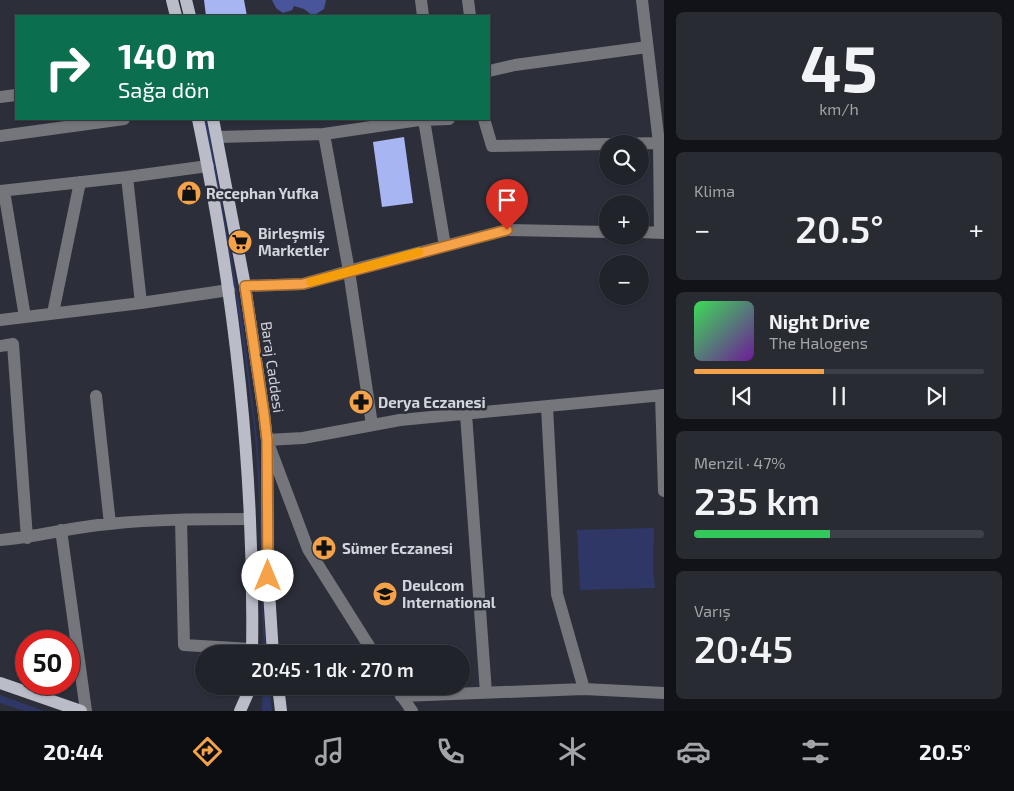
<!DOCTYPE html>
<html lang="tr">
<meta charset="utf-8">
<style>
:root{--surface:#21232b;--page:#292b33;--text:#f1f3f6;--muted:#a2a4a9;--line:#3e4047;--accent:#f6a248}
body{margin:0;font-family:"Exo 2",sans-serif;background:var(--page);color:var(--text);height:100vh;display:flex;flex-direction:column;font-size:19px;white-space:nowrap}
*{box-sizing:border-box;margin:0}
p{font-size:16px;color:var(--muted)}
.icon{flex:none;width:28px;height:28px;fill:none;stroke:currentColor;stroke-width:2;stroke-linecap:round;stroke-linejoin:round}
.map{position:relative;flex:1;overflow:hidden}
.details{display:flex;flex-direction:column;gap:12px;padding:12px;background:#121318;width:350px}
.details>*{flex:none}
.top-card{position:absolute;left:15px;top:15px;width:475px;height:105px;border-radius:0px;box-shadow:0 1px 4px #0004,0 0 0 1px var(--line);background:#0b6e4f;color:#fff;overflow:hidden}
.fabs{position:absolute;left:599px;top:135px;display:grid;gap:10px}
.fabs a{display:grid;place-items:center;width:50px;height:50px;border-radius:50%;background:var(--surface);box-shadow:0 1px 4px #0004,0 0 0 1px var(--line);font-size:25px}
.speed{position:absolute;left:15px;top:630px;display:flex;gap:10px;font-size:25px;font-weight:700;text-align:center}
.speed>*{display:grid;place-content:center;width:65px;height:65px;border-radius:50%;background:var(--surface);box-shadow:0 1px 4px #0004,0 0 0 1px var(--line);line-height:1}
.speed .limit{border:8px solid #d22;background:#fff;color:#111}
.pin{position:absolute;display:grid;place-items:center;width:42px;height:42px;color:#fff;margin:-51px -21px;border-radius:50% 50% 50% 0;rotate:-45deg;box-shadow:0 0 5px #0007}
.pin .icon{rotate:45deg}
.me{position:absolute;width:55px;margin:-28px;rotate:0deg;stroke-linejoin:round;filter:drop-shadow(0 0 4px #0008)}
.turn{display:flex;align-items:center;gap:18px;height:105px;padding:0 20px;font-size:22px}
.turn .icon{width:65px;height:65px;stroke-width:2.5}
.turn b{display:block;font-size:35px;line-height:42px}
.big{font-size:38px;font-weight:600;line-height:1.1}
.details .card{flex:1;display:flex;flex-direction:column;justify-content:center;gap:8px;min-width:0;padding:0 18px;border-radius:8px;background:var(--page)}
.details .dial{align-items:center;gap:0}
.dial b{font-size:65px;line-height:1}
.song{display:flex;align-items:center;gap:15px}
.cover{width:60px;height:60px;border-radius:8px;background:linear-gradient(135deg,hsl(130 70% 55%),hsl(280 70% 35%))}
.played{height:5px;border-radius:2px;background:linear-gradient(90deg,var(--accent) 45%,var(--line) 45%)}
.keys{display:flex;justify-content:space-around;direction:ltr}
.heat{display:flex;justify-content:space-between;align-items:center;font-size:28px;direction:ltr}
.charge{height:8px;border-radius:4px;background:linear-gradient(90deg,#34c759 47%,var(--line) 0)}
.trip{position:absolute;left:195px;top:645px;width:275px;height:50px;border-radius:25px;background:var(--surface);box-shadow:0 1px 4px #0004,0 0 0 1px var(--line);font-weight:600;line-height:50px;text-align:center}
.dock{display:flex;height:80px;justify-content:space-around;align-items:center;background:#0d0e11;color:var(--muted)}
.dock .icon{width:35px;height:35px}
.dock .selected{color:var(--accent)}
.dock b{font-size:22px;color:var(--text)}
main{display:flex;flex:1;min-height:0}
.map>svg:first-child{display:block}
.green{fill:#2f3767}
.water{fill:#49559b}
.building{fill:#a7b5f3}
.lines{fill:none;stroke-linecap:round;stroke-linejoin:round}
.minor{stroke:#75767c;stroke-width:12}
.major{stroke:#babdc8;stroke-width:12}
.route-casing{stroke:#a0692f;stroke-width:12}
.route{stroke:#f6a248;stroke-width:9}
.slow{stroke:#f59e0b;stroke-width:9}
.labels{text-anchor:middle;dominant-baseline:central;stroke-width:5;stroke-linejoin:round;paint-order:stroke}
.poi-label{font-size:15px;font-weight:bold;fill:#d3d5dc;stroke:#2c2f39;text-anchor:start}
.street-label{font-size:15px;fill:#d3d5dc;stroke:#2c2f39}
</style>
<main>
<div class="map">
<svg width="664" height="711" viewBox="0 0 664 711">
<rect width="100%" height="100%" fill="#2c2f39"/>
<path class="green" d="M204 119H206L210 136 242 318 257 437 260 477 262 593 266 654H264C260 582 262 509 255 437 253 414 249 390 246 366 235 283 220 201 204 119Z
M654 528 653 569 655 588 580 590 577 530Z
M263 686H269L272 711H262Z
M0 695 44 711H24L0 703Z"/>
<path class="water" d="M272 0H326L324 9 313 16 304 9 294 6 292 10 283 13 276 8Z"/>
<path class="building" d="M204 0H244L247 16H206Z
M404 137 413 203 382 207 373 142Z"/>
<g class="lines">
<path class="minor" d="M421 0 423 16
M468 0 470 16
M642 0 659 143 660 233
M489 71 515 65 647 47
M0 97 16 95
M484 119 492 146 608 144
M424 120 445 246
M324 134 349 271 372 425
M0 136 124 119
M218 137 324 134 419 120 449 119
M611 144 659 143
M127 177 141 303
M0 191 127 177 208 166
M4 191 25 317
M640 232 664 233
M245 286 303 284 363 267 507 230 608 232
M53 313 80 182
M0 320 141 303 229 290
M0 346 13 344 27 538
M661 395 664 491
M96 396 110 524
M547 407 557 594 584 689
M466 414 486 693
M181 520 184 645 252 649
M61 530 86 711
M0 540C37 537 72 527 109 524 156 519 203 519 250 519
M374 654 308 549 267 440 303 438 400 420 664 395
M395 686 412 711
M401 696 584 689 664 693"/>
<path class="major" d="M172 0 176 16
M186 0 190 16
M198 119C235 295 255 474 252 654
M213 119 245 286 264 414 267 440 268 576 273 654
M0 683 81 711
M278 686 281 711
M240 711 251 686"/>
</g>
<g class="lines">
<defs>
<path id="route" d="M268 576 267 440 264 414 245 286 303 284 507 230"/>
</defs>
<use href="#route" class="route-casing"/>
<use href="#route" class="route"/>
<path class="slow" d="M311 282 419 252"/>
</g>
<defs>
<symbol id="shop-disc" viewBox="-11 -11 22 22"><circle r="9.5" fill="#f6a248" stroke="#2c2f39"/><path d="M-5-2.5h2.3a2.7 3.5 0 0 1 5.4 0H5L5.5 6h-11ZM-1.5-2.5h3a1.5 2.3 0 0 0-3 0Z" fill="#111"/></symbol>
<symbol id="supermarket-disc" viewBox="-11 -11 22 22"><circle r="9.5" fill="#f6a248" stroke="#2c2f39"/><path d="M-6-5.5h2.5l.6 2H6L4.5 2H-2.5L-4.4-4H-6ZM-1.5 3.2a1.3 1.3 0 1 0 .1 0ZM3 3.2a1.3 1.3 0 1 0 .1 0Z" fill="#111"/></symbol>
<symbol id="pharmacy-disc" viewBox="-11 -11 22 22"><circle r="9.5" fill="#f6a248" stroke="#2c2f39"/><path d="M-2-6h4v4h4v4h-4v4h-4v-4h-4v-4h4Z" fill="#111"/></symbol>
<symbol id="school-disc" viewBox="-11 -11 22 22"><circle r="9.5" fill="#f6a248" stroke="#2c2f39"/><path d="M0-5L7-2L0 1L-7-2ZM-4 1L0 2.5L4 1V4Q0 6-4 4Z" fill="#111"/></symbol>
</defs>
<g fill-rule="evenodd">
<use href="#shop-disc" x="175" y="179" width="28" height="28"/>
<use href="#supermarket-disc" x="226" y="228" width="28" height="28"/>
<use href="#pharmacy-disc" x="347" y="388" width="28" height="28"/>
<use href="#pharmacy-disc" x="310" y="534" width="28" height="28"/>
<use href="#school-disc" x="371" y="580" width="28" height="28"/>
</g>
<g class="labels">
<g class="poi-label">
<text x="206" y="193">Recephan Yufka</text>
<text x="258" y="233">Birleşmiş<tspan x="258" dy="17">Marketler</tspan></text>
<text x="378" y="402">Derya Eczanesi</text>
<text x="342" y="548">Sümer Eczanesi</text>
<text x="402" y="585">Deulcom<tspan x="402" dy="17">International</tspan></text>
</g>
<g class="street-label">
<text transform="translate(273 367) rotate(82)">Baraj Caddesi</text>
</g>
</g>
</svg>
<div class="fabs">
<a><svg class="icon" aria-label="search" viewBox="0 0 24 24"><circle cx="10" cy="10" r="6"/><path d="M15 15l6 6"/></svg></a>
<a>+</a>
<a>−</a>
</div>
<div class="speed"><div class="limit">50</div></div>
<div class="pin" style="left:507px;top:230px;background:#d93025"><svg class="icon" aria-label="arrive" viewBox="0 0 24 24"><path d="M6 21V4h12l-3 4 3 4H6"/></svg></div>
<svg class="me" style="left:268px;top:576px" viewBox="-20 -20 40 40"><circle r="19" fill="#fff"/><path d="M0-13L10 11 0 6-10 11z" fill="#f6a248"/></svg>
<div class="trip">20:45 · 1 dk · 270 m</div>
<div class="top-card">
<div class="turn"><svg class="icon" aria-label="right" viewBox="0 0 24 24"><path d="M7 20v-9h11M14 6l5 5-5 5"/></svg><div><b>140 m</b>Sağa dön</div></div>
</div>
</div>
<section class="details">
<div class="card dial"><b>45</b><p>km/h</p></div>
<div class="card"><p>Klima</p>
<div class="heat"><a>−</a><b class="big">20.5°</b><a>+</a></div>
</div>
<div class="card">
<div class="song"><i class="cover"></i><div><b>Night Drive</b><p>The Halogens</p></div></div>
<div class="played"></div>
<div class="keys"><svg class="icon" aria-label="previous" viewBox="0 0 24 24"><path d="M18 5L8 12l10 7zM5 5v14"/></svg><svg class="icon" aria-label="pause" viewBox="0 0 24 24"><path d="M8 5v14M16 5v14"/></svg><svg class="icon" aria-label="next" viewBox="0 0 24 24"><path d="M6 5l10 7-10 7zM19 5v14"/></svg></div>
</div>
<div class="card"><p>Menzil · 47%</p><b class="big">235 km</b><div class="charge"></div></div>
<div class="card"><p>Varış</p><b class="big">20:45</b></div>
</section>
</main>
<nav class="dock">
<b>20:44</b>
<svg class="icon selected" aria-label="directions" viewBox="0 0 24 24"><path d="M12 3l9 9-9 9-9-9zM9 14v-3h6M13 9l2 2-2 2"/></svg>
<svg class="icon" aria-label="music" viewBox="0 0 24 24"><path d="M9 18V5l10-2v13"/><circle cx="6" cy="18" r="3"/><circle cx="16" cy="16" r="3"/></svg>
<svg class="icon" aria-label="phone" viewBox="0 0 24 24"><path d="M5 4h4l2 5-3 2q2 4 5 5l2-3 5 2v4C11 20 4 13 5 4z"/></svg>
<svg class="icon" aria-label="climate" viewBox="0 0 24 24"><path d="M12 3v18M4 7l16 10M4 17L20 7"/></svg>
<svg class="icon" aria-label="car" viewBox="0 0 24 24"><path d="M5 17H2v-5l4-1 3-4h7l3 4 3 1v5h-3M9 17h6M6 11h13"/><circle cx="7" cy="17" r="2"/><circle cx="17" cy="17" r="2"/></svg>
<svg class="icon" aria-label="filters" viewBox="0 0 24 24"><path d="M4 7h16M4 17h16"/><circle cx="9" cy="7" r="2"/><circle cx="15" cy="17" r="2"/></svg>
<b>20.5°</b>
</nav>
